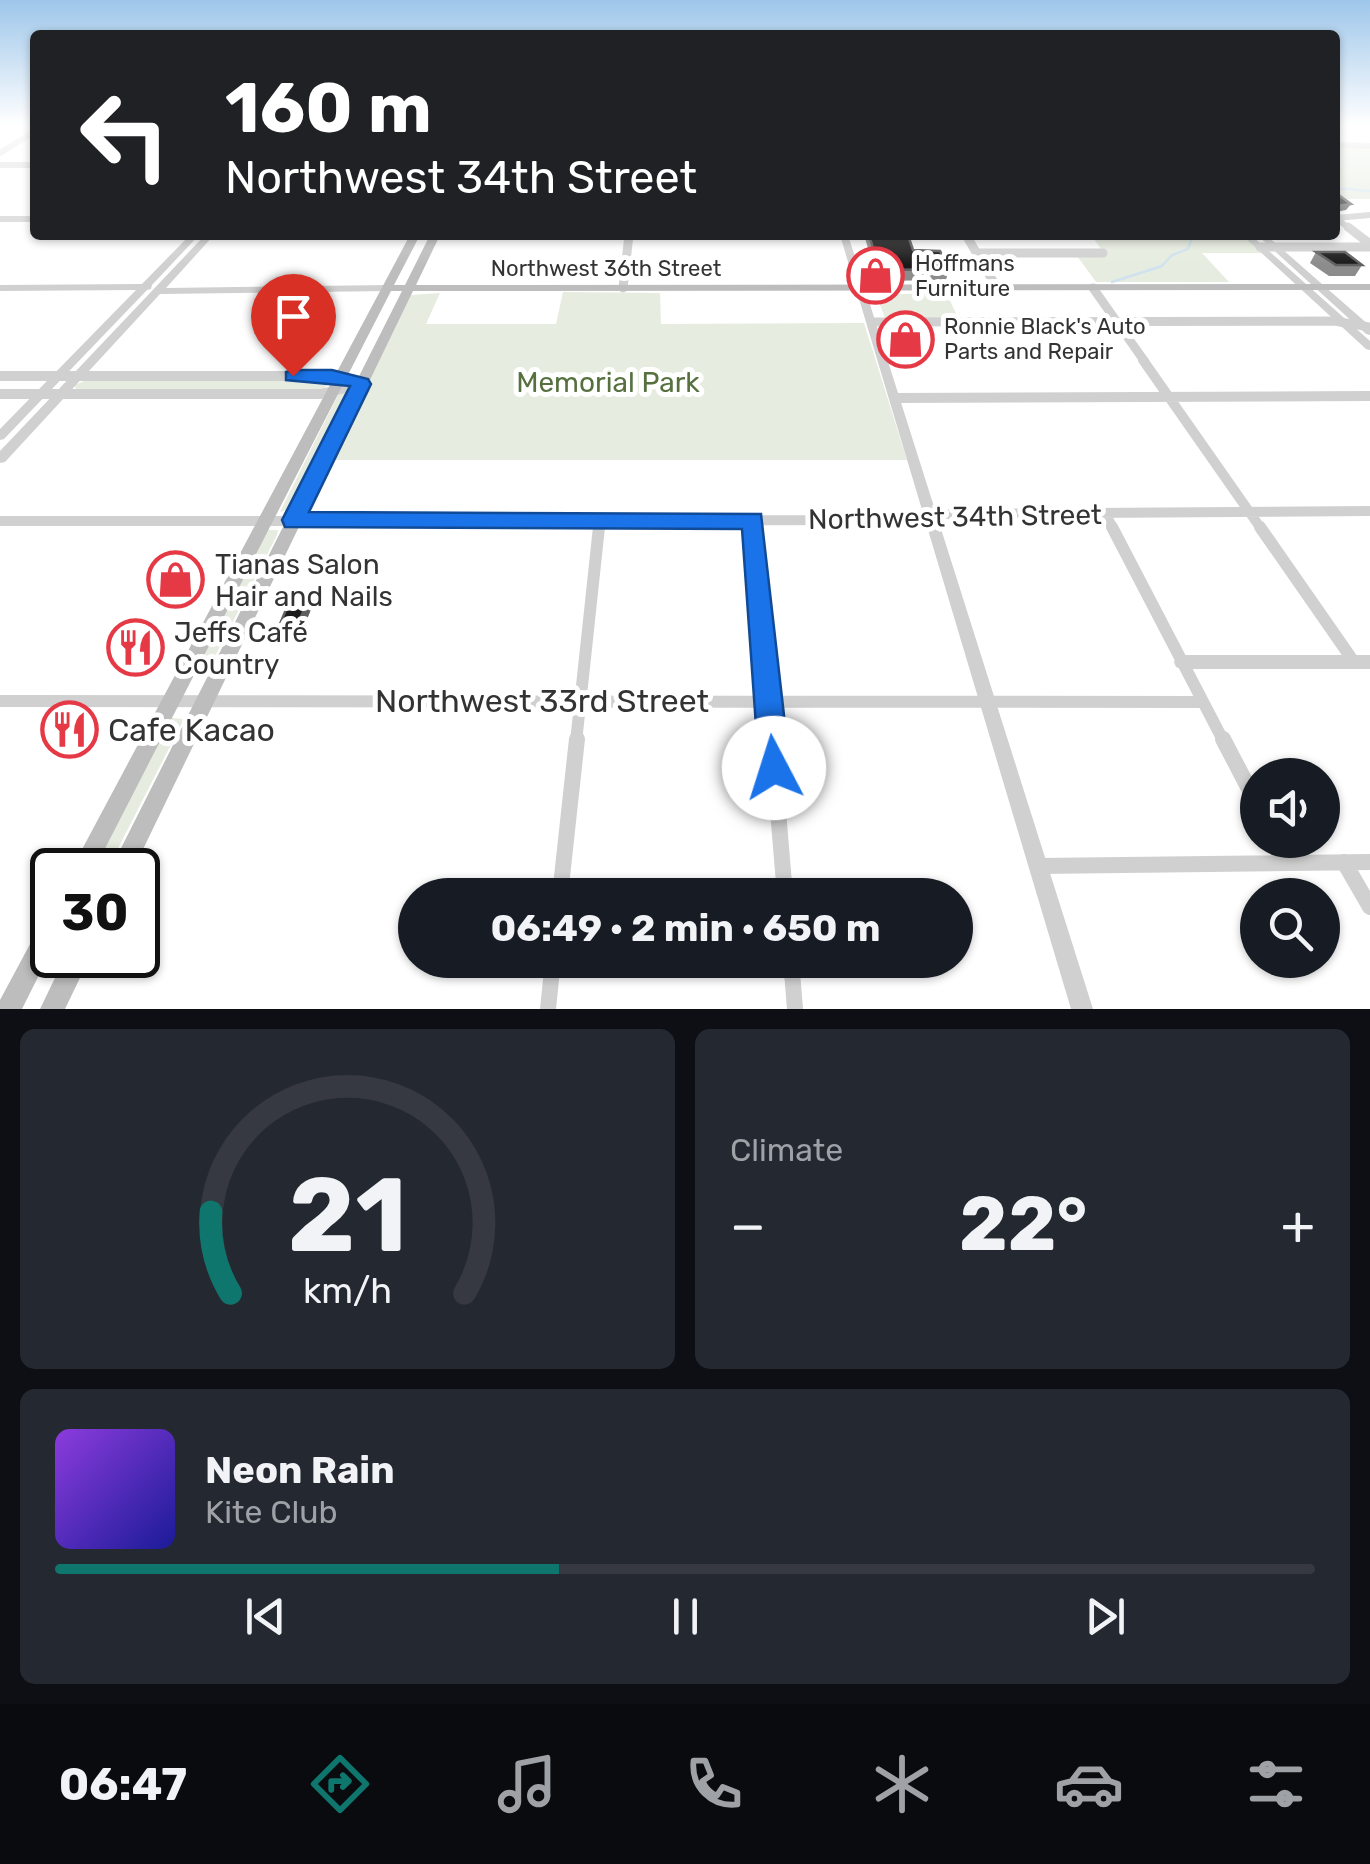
<!DOCTYPE html>
<meta charset="utf-8">
<style>
:root{--surface:#171b24;--page:#242831;--text:#f1f3f6;--muted:#9ea1a6;--line:#363941;--accent:#0f766e}
body{margin:0;font-family:Rubik,sans-serif;background:var(--page);color:var(--text);height:100vh;display:flex;flex-direction:column;font-size:38px;white-space:nowrap}
*{box-sizing:border-box;margin:0}
p{font-size:32px;color:var(--muted)}
.icon{flex:none;width:55px;height:55px;fill:none;stroke:currentColor;stroke-width:2;stroke-linecap:round;stroke-linejoin:round}
.map{position:relative;height:1009px;overflow:hidden}
.drawer{display:flex;flex-direction:column;gap:20px;padding:20px;background:#0d0f14;flex:1}
.drawer>*{flex:none}
.banner{position:absolute;left:30px;top:30px;width:1310px;height:210px;border-radius:10px;box-shadow:0 2px 8px #0004;background:#202124;color:#fff;overflow:hidden}
.tools{position:absolute;left:1240px;top:758px;display:grid;gap:20px}
.tools a{display:grid;place-items:center;width:100px;height:100px;border-radius:50%;background:var(--surface);box-shadow:0 2px 8px #0004;font-size:50px}
.speed{position:absolute;left:30px;top:848px;display:flex;gap:20px;font-size:50px;font-weight:700;text-align:center}
.speed>*{display:grid;place-content:center;width:130px;height:130px;border-radius:50%;background:var(--surface);box-shadow:0 2px 8px #0004;line-height:1}
.speed .limit{border:5px solid #111;border-radius:15px;background:#fff;color:#111}
.pin{position:absolute;display:grid;place-items:center;width:85px;height:85px;color:#fff;margin:-102px -42px;border-radius:50% 50% 50% 0;rotate:-45deg;box-shadow:0 0 10px #0007}
.pin .icon{rotate:45deg}
.me{position:absolute;width:110px;margin:-55px;rotate:355deg;stroke-linejoin:round;filter:drop-shadow(0 0 8px #0008)}
.turn{display:flex;align-items:center;gap:35px;height:210px;padding:0 30px;font-size:45px}
.turn .icon{width:130px;height:130px;stroke-width:2.5}
.turn b{display:block;font-size:70px;line-height:85px}
.big{font-size:75px;font-weight:700;line-height:1.1}
.drawer .tile{flex:1;display:flex;flex-direction:column;justify-content:center;gap:15px;min-width:0;padding:0 35px;border-radius:15px;background:var(--page)}
.drawer .dial{align-items:center;gap:0}
.dial svg{height:260px;overflow:visible;fill:none;stroke:var(--line);stroke-width:7;stroke-linecap:round;text-anchor:middle}
.dial text{fill:var(--text);stroke:none}
.song{display:flex;align-items:center;gap:30px}
.cover{width:120px;height:120px;border-radius:15px;background:linear-gradient(135deg,hsl(270 70% 55%),hsl(240 70% 35%))}
.played{height:10px;border-radius:5px;background:linear-gradient(90deg,var(--accent) 40%,var(--line) 40%)}
.keys{display:flex;justify-content:space-around;direction:ltr}
.heat{display:flex;justify-content:space-between;align-items:center;font-size:55px;direction:ltr}
.drawer .tiles{flex:1;display:grid;gap:20px;grid-template-columns:1fr 1fr}
.tile:last-child{grid-column:span 2}
.trip{position:absolute;left:398px;top:878px;width:575px;height:100px;border-radius:50px;background:var(--surface);box-shadow:0 2px 8px #0004;font-weight:700;line-height:100px;text-align:center}
.tabs{display:flex;height:160px;justify-content:space-around;align-items:center;background:#090b0e;color:var(--muted)}
.tabs .icon{width:70px;height:70px}
.tabs .current{color:var(--accent)}
.tabs b{font-size:45px;color:var(--text)}
.map>svg:first-child{display:block}
.green{fill:#e6ecdf}
.lines{fill:none;stroke-linecap:round;stroke-linejoin:round}
.stream{stroke:#cfe2ee;stroke-width:2.5}
.minor-far4{stroke:#d0d0d0;stroke-width:6}
.minor-far3{stroke:#d0d0d0;stroke-width:9}
.minor-far2{stroke:#d0d0d0;stroke-width:10}
.minor-far1{stroke:#d0d0d0;stroke-width:12}
.minor{stroke:#d0d0d0;stroke-width:16}
.tertiary{fill:#d0d0d0;fill-rule:evenodd}
.secondary{fill:#bdbdbd;fill-rule:evenodd}
.wall{fill:#8c8c8c}
.shaded-wall{fill:#5f5f5f}
.building{fill:#1a1a1a;stroke:#5f5f5f;stroke-width:2.5}
.route{fill:#1a73e8;stroke:#114b97;stroke-width:2.5}
.labels{text-anchor:middle;dominant-baseline:central;stroke-width:10;stroke-linejoin:round;paint-order:stroke}
.far-poi-label{font-size:22px;fill:#333;stroke:#fff;text-anchor:start}
.far-street-label{font-size:22px;fill:#333;stroke:#fff}
.park-label{font-size:28px;fill:#56703f;stroke:#fff}
.street-label{font-size:28px;fill:#333;stroke:#fff}
.poi-label{font-size:28px;fill:#333;stroke:#fff;text-anchor:start}
.near-street-label{font-size:32px;fill:#333;stroke:#fff}
.near-poi-label{font-size:32px;fill:#333;stroke:#fff;text-anchor:start}
</style>
<div class="map">
<svg width="1370" height="1009" viewBox="0 0 1370 1009">
<rect width="100%" height="100%" fill="#fff"/>
<path class="green" d="M1335 146 1370 147V199H1335Z
M1091 235H1244L1263 253H1202L1229 282H1096L1077 256H1106Z
M563 292 660 293 661 324 864 323 907 460H331L411 295 440 293 426 324H556Z
M876 294H947L958 318H885Z
M89 379 328 380 330 382 323 390H76L75 385Z
M349 391 290 509 280 512 339 393Z
M268 530H278L277 535 205 676 192 677Z
M170 718 184 719 107 870H91Z"/>
<g class="lines">
<path class="stream" d="M1335 188 1370 191
M1112 282 1162 266 1172 255 1188 249 1193 235"/>
<path class="minor-far4" d="M1335 145 1370 146
M0 153 35 131
M0 165H35
M1336 218 1351 230
M1336 218 1370 215
M0 219H35"/>
<path class="minor-far3" d="M1348 227 1370 244
M966 235 997 288
M1260 247H1370
M977 253H1103
M623 288 629 235
M1093 288 1145 362
M872 322 1334 321 1370 327"/>
<path class="minor-far2" d="M1143 360 1262 530
M0 376H332L348 380
M0 394H321L361 384
M895 398 1370 396
M1105 513 1114 530
M753 520 754 530
M294 521 919 520 940 514 1370 511
M599 530 600 520"/>
<path class="minor-far1" d="M754 527 772 742
M1112 527 1224 742
M1260 527 1354 662
M0 701 1203 702
M576 742 599 527"/>
<path class="minor" d="M772 739 785 895
M1223 739 1258 806
M1275 840 1287 863
M1344 862 1370 907
M1038 866 1370 862
M560 895 577 739
M791 960 795 1009
M548 1009 553 960"/>
<path class="tertiary" d="M190 235H199L152 285 151 289 147 290 4 439 0 440V429L136 290 0 291V285L142 284Z
M205 235H214L166 288 389 285 394 288 389 291 160 294 5 462 0 463V451Z
M840 235H848L1093 1009H1071Z
M1242 235H1251L1370 341V350L1366 349Z
M1257 235H1266L1370 326V335L1366 334Z
M0 516H294L299 517 301 521 299 525 294 526H0Z
M1182 655H1370V669H1182L1176 667 1174 662 1176 657Z"/>
<path class="secondary" d="M410 235H420L394 285H405L430 235H440L416 285 1370 284V290L413 291 133 870H110L402 291H391L94 870H71Z
M52 914V949L22 1009H0V1000L44 918Z
M66 955H91L65 1009H40Z"/>
</g>
<path class="wall" d="M864 235H908L913 250 949 269 946 280 878 281Z
M1316 252 1362 265 1355 276H1329L1310 263Z
M900 324 920 345 918 353 905 352 898 331Z
M308 600 312 607 302 631H285L280 624Z"/>
<path class="shaded-wall" d="M1351 204 1346 210 1335 212 1337 206Z
M308 600 312 607 302 631 298 624Z"/>
<path class="building" d="M1335 193H1336L1351 204 1337 206 1335 204Z
M869 235H908L913 250 940 251 949 269 880 270Z
M1316 252H1345L1362 265H1336Z
M900 324H912L920 345H907Z
M290 600H308L298 624H280Z"/>
<linearGradient id="sky" x2="0" y2="1"><stop stop-color="#9ec6ea"/><stop offset="0.47" stop-color="#fff"/><stop offset="1" stop-color="#fff" stop-opacity="0"/></linearGradient>
<rect width="1370" height="265" fill="url(#sky)"/>
<path class="route" d="M293 370H332L368 379 371 384 309 512 761 514 790 768 785 778 774 783 764 778 759 768 742 529 285 527 282 520 350 386 286 380V372Z"/>
<defs>
<symbol id="shop-ring" viewBox="-11 -11 22 22"><circle r="9.5" fill="#fff" stroke="#e63946" stroke-width="1.5"/><path d="M-5-2.5h2.3a2.7 3.5 0 0 1 5.4 0H5L5.5 6h-11ZM-1.5-2.5h3a1.5 2.3 0 0 0-3 0Z" fill="#e63946"/></symbol>
<symbol id="restaurant-ring" viewBox="-11 -11 22 22"><circle r="9.5" fill="#fff" stroke="#e63946" stroke-width="1.5"/><path d="M-5-6h1v4h1v-4h1v4h1v-4h1v5L-1.5 .5V6h-2V.5L-5-1ZM5-6V6H3V1.5H1.5Q1.5-4 5-6Z" fill="#e63946"/></symbol>
</defs>
<g fill-rule="evenodd">
<use href="#shop-ring" x="844" y="244" width="63" height="63"/>
<use href="#shop-ring" x="874" y="308" width="63" height="63"/>
<use href="#shop-ring" x="144" y="548" width="63" height="63"/>
<use href="#restaurant-ring" x="104" y="616" width="63" height="63"/>
<use href="#restaurant-ring" x="38" y="698" width="63" height="63"/>
</g>
<g class="labels">
<g class="far-poi-label">
<text x="915" y="263">Hoffmans<tspan x="915" dy="25">Furniture</tspan></text>
<text x="944" y="326">Ronnie Black's Auto<tspan x="944" dy="25">Parts and Repair</tspan></text>
</g>
<g class="far-street-label">
<text x="606" y="268">Northwest 36th Street</text>
</g>
<g class="park-label">
<text x="608" y="382">Memorial Park</text>
</g>
<g class="street-label">
<text transform="translate(955 517) rotate(-1)">Northwest 34th Street</text>
</g>
<g class="poi-label">
<text x="215" y="564">Tianas Salon<tspan x="215" dy="32">Hair and Nails</tspan></text>
<text x="174" y="632">Jeffs Café<tspan x="174" dy="32">Country</tspan></text>
</g>
<g class="near-street-label">
<text x="542" y="701">Northwest 33rd Street</text>
</g>
<g class="near-poi-label">
<text x="108" y="730">Cafe Kacao</text>
</g>
</g>
</svg>
<div class="tools">
<a><svg class="icon" aria-label="sound" viewBox="0 0 24 24"><path d="M4 9h4l5-4v14l-5-4H4zM17 9q2 3 0 6"/></svg></a>
<a><svg class="icon" aria-label="search" viewBox="0 0 24 24"><circle cx="10" cy="10" r="6"/><path d="M15 15l6 6"/></svg></a>
</div>
<div class="speed"><div class="limit">30</div></div>
<div class="pin" style="left:293px;top:376px;background:#d93025"><svg class="icon" aria-label="arrive" viewBox="0 0 24 24"><path d="M6 21V4h12l-3 4 3 4H6"/></svg></div>
<svg class="me" style="left:774px;top:768px" viewBox="-20 -20 40 40"><circle r="19" fill="#fff"/><path d="M0-13L10 11 0 6-10 11z" fill="#1a73e8"/></svg>
<div class="trip">06:49 · 2 min · 650 m</div>
<div class="banner">
<div class="turn"><svg class="icon" aria-label="left" viewBox="0 0 24 24"><path d="M17 20v-9H6M10 6l-5 5 5 5"/></svg><div><b>160 m</b>Northwest 34th Street</div></div>
</div>
</div>
<section class="drawer">
<div class="tiles">
<div class="tile dial"><svg viewBox="0 0 100 80">
<path d="M14 69A42 42 0 1 1 86 69"/>
<path d="M14 69A42 42 0 0 1 8 44" stroke="#0f766e"/>
<text x="50" y="56" font-size="32" font-weight="700">21</text>
<text x="50" y="72" font-size="11">km/h</text>
</svg></div>
<div class="tile"><p>Climate</p>
<div class="heat"><a>−</a><b class="big">22°</b><a>+</a></div>
</div>
<div class="tile">
<div class="song"><i class="cover"></i><div><b>Neon Rain</b><p>Kite Club</p></div></div>
<div class="played"></div>
<div class="keys"><svg class="icon" aria-label="previous" viewBox="0 0 24 24"><path d="M18 5L8 12l10 7zM5 5v14"/></svg><svg class="icon" aria-label="pause" viewBox="0 0 24 24"><path d="M8 5v14M16 5v14"/></svg><svg class="icon" aria-label="next" viewBox="0 0 24 24"><path d="M6 5l10 7-10 7zM19 5v14"/></svg></div>
</div>
</div>
</section>
<nav class="tabs">
<b>06:47</b>
<svg class="icon current" aria-label="directions" viewBox="0 0 24 24"><path d="M12 3l9 9-9 9-9-9zM9 14v-3h6M13 9l2 2-2 2"/></svg>
<svg class="icon" aria-label="music" viewBox="0 0 24 24"><path d="M9 18V5l10-2v13"/><circle cx="6" cy="18" r="3"/><circle cx="16" cy="16" r="3"/></svg>
<svg class="icon" aria-label="phone" viewBox="0 0 24 24"><path d="M5 4h4l2 5-3 2q2 4 5 5l2-3 5 2v4C11 20 4 13 5 4z"/></svg>
<svg class="icon" aria-label="climate" viewBox="0 0 24 24"><path d="M12 3v18M4 7l16 10M4 17L20 7"/></svg>
<svg class="icon" aria-label="car" viewBox="0 0 24 24"><path d="M5 17H2v-5l4-1 3-4h7l3 4 3 1v5h-3M9 17h6M6 11h13"/><circle cx="7" cy="17" r="2"/><circle cx="17" cy="17" r="2"/></svg>
<svg class="icon" aria-label="filters" viewBox="0 0 24 24"><path d="M4 7h16M4 17h16"/><circle cx="9" cy="7" r="2"/><circle cx="15" cy="17" r="2"/></svg>
</nav>
